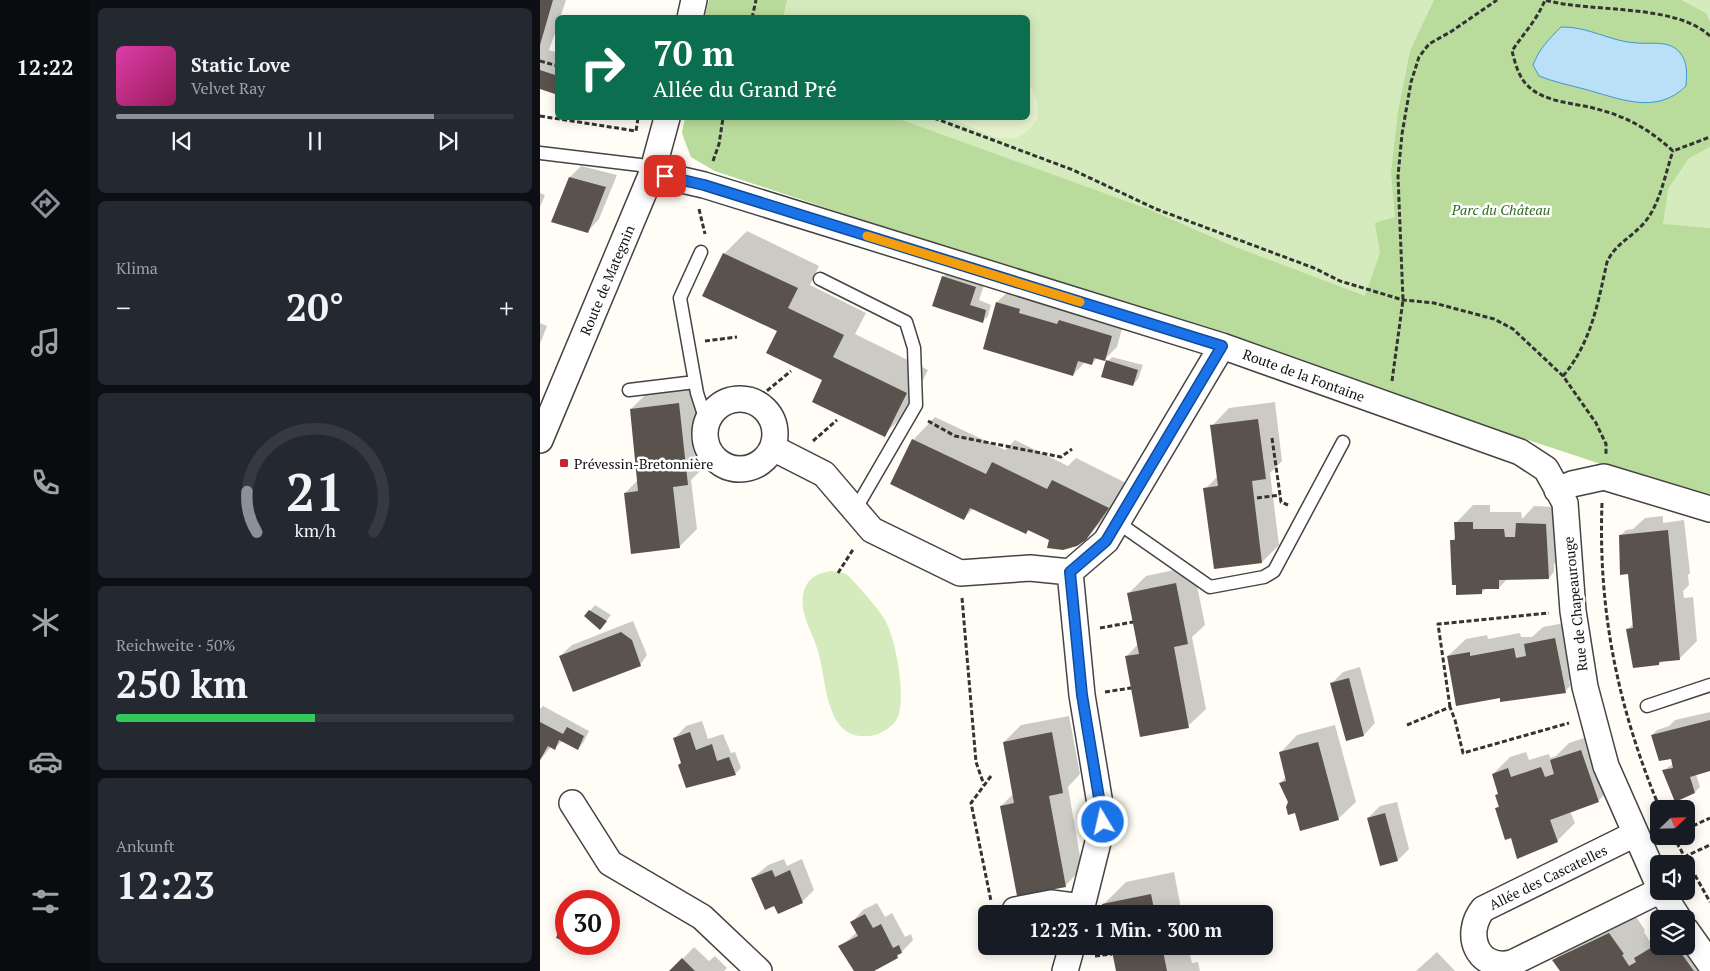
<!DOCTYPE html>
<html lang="de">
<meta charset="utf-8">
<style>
:root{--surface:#171b24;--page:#242831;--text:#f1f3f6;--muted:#9ea1a6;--line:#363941;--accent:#8c9099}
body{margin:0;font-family:"PT Serif",serif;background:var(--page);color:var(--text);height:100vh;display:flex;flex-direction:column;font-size:19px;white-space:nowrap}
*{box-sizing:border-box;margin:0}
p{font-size:16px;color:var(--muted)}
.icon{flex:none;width:28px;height:28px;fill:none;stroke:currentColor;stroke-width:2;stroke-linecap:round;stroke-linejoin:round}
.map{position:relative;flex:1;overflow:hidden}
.drawer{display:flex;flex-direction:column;gap:8px;padding:8px;background:#0d0f14;width:450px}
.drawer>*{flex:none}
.top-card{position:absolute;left:15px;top:15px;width:475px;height:105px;border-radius:8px;box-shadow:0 2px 12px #0003;background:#0b6e4f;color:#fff;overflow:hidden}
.needle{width:32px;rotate:67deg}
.fabs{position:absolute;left:1110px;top:800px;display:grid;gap:10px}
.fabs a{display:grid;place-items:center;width:45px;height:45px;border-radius:8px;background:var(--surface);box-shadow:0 2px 12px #0003;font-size:25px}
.speed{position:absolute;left:15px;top:890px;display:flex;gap:10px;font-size:25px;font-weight:700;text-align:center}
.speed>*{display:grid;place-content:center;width:65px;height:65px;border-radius:50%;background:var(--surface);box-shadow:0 2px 12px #0003;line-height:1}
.speed .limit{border:8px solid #d22;background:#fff;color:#111}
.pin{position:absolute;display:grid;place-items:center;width:42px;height:42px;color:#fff;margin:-21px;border-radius:10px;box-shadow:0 2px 8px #0006}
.me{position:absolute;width:55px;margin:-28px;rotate:351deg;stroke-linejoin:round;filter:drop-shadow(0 0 4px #0008)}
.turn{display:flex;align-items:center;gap:18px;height:105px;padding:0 15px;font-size:22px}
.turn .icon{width:65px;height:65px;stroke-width:2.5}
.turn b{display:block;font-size:35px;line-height:42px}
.big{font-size:38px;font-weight:800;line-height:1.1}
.drawer .tile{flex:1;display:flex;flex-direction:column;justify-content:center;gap:8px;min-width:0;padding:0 18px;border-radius:8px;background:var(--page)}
.drawer .dial{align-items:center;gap:0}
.dial svg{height:130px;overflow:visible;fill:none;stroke:var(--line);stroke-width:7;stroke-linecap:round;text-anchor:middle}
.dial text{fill:var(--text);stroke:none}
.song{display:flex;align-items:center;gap:15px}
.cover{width:60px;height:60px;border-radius:8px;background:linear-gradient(135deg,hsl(320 70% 55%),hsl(330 70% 35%))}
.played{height:5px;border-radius:2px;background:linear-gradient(90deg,var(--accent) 80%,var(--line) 80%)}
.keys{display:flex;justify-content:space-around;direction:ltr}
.heat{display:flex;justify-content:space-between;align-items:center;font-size:28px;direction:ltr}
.charge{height:8px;border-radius:4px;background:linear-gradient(90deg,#34c759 50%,var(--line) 0)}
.trip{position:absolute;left:438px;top:905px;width:295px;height:50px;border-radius:8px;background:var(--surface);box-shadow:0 2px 12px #0003;font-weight:800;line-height:50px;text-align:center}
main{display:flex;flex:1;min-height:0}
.tabs{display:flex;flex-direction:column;width:90px;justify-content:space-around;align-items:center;background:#090b0e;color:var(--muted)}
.tabs .icon{width:35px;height:35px}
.tabs .current{color:var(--accent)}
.tabs b{font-size:22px;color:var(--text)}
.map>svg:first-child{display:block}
.green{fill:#d5ebbd}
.forest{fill:#b9dc9c}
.pitch{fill:#e6f2cf}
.water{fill:#b9e0f7;stroke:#3f96cf}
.shadow{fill:#0003}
.building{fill:#5a524d}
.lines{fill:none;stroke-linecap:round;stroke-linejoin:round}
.lane-casing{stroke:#444;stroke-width:15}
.street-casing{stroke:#444;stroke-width:28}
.path{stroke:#333;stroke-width:3;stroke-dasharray:5 2.5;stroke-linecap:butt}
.lane{stroke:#fff;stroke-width:12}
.street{stroke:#fff;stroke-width:25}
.route-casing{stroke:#114b97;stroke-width:12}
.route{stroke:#1a73e8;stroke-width:9}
.slow{stroke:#f59e0b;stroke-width:9}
.poi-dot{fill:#c4262e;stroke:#fff;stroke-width:2}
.labels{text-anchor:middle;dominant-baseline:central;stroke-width:5;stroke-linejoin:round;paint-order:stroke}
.park-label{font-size:14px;font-style:italic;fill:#2f6b1f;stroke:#fff}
.street-label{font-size:14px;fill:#111;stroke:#fff}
.poi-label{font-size:14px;fill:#111;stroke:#fff;text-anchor:start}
</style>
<main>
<nav class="tabs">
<b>12:22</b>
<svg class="icon current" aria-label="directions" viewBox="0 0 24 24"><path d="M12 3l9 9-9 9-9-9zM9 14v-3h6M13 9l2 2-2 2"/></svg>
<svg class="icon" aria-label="music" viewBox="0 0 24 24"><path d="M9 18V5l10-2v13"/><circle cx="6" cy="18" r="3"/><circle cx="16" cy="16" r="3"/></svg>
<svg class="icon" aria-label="phone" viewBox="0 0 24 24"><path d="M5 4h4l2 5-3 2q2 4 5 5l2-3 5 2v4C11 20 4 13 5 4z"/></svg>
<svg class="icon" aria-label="climate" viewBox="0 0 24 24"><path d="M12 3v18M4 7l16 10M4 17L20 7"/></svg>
<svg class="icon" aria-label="car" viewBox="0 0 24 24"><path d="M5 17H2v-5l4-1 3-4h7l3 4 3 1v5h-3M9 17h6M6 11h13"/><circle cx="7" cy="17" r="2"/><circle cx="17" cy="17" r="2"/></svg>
<svg class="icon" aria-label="filters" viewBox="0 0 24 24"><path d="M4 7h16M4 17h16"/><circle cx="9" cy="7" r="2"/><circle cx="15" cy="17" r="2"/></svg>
</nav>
<section class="drawer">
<div class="tile">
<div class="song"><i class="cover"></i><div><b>Static Love</b><p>Velvet Ray</p></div></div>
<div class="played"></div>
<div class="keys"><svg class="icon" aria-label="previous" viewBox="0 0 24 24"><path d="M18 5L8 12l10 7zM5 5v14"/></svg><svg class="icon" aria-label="pause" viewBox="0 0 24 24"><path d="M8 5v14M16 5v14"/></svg><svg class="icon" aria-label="next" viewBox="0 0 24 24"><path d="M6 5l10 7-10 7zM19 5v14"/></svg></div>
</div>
<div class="tile"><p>Klima</p>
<div class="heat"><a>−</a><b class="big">20°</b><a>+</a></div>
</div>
<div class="tile dial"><svg viewBox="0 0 100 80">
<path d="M14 69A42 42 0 1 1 86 69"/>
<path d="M14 69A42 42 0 0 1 8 44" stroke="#8c9099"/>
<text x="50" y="56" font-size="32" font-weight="700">21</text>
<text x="50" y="72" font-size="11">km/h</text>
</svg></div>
<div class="tile"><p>Reichweite · 50%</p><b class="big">250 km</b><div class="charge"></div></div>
<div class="tile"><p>Ankunft</p><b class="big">12:23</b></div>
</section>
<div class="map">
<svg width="1170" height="971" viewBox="0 0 1170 971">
<rect width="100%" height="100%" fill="#fffdf5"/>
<path class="green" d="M169 0H1170V500L175 171 151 157 142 133 145 118H488V18L165 17Z
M291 571C295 572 302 572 306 574 312 578 342 613 345 620 356 640 365 691 359 713 357 722 350 728 342 732 335 736 327 737 320 736 285 733 286 676 278 651 273 633 260 615 263 596 265 580 276 573 291 571Z"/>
<path class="forest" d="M169 0H247L243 17H165Z
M894 0H1141L1166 13 1170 22V147L1149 158 1128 189 1123 224 1170 228V500L175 171 151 157 142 133 145 118H356L608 209 690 245 825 296 840 253 835 223 855 217 851 172 858 112 870 51Z"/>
<path class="pitch" d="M488 85C498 94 498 106 498 118 493 125 486 134 478 137 457 144 429 125 410 118H488Z"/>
<path class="water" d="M1021 27C1048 26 1071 42 1097 43 1108 44 1125 41 1135 48 1148 58 1147 71 1146 86 1116 116 1078 98 1044 89 1029 85 1014 82 999 76L993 65C999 49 1009 39 1021 27Z"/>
<path class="shadow" d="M0 0H26L20 18H18V25L9 50 18 53V94L0 88Z
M41 166 77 175 59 219 48 231 30 177Z
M0 193 5 195 0 207Z
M207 231 279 266 270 285 326 313 315 334 388 370 367 412 344 435 284 380 239 331 164 295 184 254Z
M415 265 447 276 439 300 451 305 448 316 442 322 403 277Z
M475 285 583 325 577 347 565 359 557 358 552 364 545 362 533 375 445 348 457 302Z
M0 323 7 326 0 344Z
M572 357 603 365 598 379 593 385 567 362Z
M156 386 165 466 151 480 157 529 139 547 85 493 98 480 91 409 108 392Z
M735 402 742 461 730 473 739 545 722 562 675 568 665 489 678 476 672 426 689 408Z
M395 417 465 450 475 440 528 466 536 458 590 485 568 515 545 539 511 540 434 508 424 518 373 440Z
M933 505H950V512H981L982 519 994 506 1017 507 1026 552 1014 564V572L1009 578H968L959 588H947L941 593 912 541 916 536V523Z
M1123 516V523L1144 520 1150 573 1148 575 1149 585 1143 591 1144 598 1153 597 1157 641 1140 658 1123 660 1119 664 1087 630 1093 624 1089 573 1080 536 1086 530 1093 529 1105 518Z
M653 566 665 625 652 637 666 709 648 726 586 657 598 644 589 593 606 576Z
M55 605 71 615 60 628 50 611Z
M93 621 107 655 100 665 20 656 32 645Z
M1024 623 1034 676 1029 680 1030 686 1025 691 961 697 908 656 926 639 947 635 948 639 980 633 981 637H992L1003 627Z
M820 667 835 723 824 735 807 740 792 683 803 672Z
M3 706 49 731 43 743 38 749 22 741 15 748 11 747 0 760V709Z
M1170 712V770L1156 774 1160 787 1155 792 1124 770 1133 764 1131 757 1112 735 1117 730 1129 726 1135 720Z
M529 716 540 774 528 787 542 868 525 886 461 806 473 794 464 742 481 725Z
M162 721 168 739 183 734 191 753 195 752 201 768 196 773 185 777 142 762 135 738 146 726Z
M795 725 816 802 798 819 756 811 747 795 743 792 740 783 746 777 740 753 757 735Z
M1050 736 1068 786 1063 792 1064 795 1058 801 1030 811 1035 823 1017 841 972 836 956 808 960 805 959 793 953 774 970 757 986 752 989 760 1009 754 1010 758 1016 756 1029 743Z
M857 802 869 849 858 860 828 818 840 806Z
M244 859 247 866 262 859 274 890 262 902 235 905 213 878 228 865Z
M634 872 642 914H565L563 905 586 882Z
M40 896 53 901H36Z
M337 903 345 917 352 913 365 937 371 934 373 940 357 957 331 971H314L300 947 317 932 312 922 323 910Z
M69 907 79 911 69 936Z
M1092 911 1105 930 1104 932 1111 943 1119 935V946H1146V927L1156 920 1170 939V959L1163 971H1021L1014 960 1036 938Z
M34 944H63L55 952Z
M572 946H648L652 963 658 962 660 971H577Z
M154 947 169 961 175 956 187 968 184 971H131Z
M897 952 915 971H876Z"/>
<path class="building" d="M0 0H13L0 45Z
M0 70 18 76V95L0 89Z
M29 177 66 187 48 233 11 222Z
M183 253 258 288 248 308 304 335 293 357 367 393 345 437 272 402 282 380 226 353 237 331 162 296Z
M402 276 436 287 430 305 446 310 443 323 392 306Z
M456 302 480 309 479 313 517 324 519 320 572 336 565 361 554 358 552 365 538 361 533 376 443 349Z
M566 360 598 370 593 386 561 377Z
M139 403 148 485 133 487 140 548 91 554 84 493 98 491 90 409Z
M718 419 726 479 712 481 722 563 674 569 663 488 678 486 670 425Z
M372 439 446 474 452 462 507 489 512 480 569 508 546 540 537 546 523 550 507 548 509 540 488 530 486 534 430 508 424 520 350 484Z
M914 522H933V529H964L965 537H975L976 523 1006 524 1009 579 959 580V589H942V594L916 595V585H912L910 540H915Z
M1128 530 1140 660 1119 662V665L1093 668 1086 629 1093 628 1088 574 1080 575 1079 535Z
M636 583 648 644 634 647 649 728 600 737 585 656 599 654 587 593Z
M49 610 67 621 60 630 44 616Z
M81 632 92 640 101 666 33 692 19 656Z
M1015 638 1026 693 960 702V698L916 706 907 656 930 652V656L974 648 976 658 986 656 984 644Z
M809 678 824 736 806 741 790 683Z
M1170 720V771L1150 777 1155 793 1135 802 1122 770 1133 768 1131 759 1119 761 1111 735Z
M0 722 23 734 27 727 44 736 38 750 19 740 15 750 8 746 0 760Z
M150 732 156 750 172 744 177 761 189 757 196 775 146 788 138 765 141 763 133 738Z
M512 732 523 793 509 796 526 887 477 896 460 806 474 803 463 742Z
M778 742 799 820 760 831 755 813 748 815 746 807 748 802 739 783 746 781 739 752Z
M1041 750 1059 802 1010 820 1018 842 977 859 971 838 965 840 955 808 959 807 955 795 958 794 952 774 968 768 971 777 1001 767 1005 777 1014 774 1010 760Z
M845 813 858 861 840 866 827 818Z
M232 870 235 877 250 870 263 903 238 914 234 906 225 910 211 878Z
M611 894 615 914H564L562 904Z
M26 911V942L16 938Z
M325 914 333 928 341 924 353 948 359 945 362 953 357 955 358 958 334 971H314L298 946 318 936 310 922Z
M1069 933 1084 954 1082 955 1089 966 1096 962 1094 958 1114 946 1112 943 1119 939V946H1136L1154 971H1020L1012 960Z
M31 944H59L55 954Z
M571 946H622L627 971H576Z
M142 958 155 971H129Z"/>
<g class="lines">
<defs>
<path id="lane" d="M0 153 100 165 112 173
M161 252 140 298 157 393 166 421
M280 279 366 322 374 348 376 405 315 510
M89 390 155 382
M577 522 670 587 724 577 734 571 803 442
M1107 706 1170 685"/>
<path id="street" d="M150 18 154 0
M112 173 164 185 682 346 980 452 1006 469 1025 503 1033 611 1045 687 1066 766 1119 886
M165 434a35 35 0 1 1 70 0a35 35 0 1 1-70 0Z
M0 440 112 173 127 118
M233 448 284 474 332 530 420 573 490 568 530 572
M1017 490 1032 484 1064 477 1170 509
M32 803 70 863 162 917 219 971
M1095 834 943 909C923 934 937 971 972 963L1119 891
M1121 891 1139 919
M475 910 511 903 542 907
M540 914 563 822 542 695 530 572 566 541 682 346
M1146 930 1170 964
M525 971 532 946"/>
</defs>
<use href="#lane" class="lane-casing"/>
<use href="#street" class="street-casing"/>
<path class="path" d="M212 18 216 0
M1170 36C1135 3 1050 13 1005 0 997 20 983 34 972 51 975 63 979 78 988 86 1004 102 1033 103 1053 108 1086 116 1109 129 1133 151L1170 137
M0 61 18 66
M0 116 96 131 98 118
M394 118 533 170 616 209 774 268 800 281 863 300 894 303 954 319 973 329 1023 376 1056 423 1066 444V454
M173 161 179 144 183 118
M159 209 165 234
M165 341 197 337
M1023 376C1051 343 1058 303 1067 262 1076 243 1091 238 1104 223 1120 205 1125 174 1133 151
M852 381 863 300 858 176 862 134 871 82 879 57 889 44 912 31 957 0
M219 403 223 394 251 371
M388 421 415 436 521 457 532 449
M732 438 741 502 748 505
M273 441 297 420
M717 498 740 495
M1062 503C1058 612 1078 708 1120 809
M298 573 314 548
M422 598 436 762 444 785
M560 628 593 622
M565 692 591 688
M910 707 898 624 1009 613
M867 725 910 707 915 720 923 753 1029 723
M451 776 431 803 451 901
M1146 829 1170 818
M1133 836 1170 902
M1144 857 1170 845
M555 956 572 954"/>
<use href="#lane" class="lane"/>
<use href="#street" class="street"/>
</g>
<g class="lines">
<defs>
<path id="route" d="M125 176 164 185 682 346 566 541 530 572 542 695 563 822"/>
</defs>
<use href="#route" class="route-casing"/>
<use href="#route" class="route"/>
<path class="slow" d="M327 236 540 302"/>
</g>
<rect class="poi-dot" x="19" y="458" width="10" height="10" rx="2.5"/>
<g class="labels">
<g class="park-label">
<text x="961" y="209">Parc du Château</text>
</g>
<g class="street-label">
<text transform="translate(67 280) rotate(-67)">Route de Mategnin</text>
<text transform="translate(764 375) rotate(20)">Route de la Fontaine</text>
<text transform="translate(1035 604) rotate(-96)">Rue de Chapeaurouge</text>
<text transform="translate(1008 877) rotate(-26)">Allée des Cascatelles</text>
</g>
<g class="poi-label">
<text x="34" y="463">Prévessin-Bretonnière</text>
</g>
</g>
</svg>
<div class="fabs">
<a><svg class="needle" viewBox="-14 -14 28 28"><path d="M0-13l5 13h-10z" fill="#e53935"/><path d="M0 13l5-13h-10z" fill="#9ea1a6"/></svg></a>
<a><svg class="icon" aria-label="sound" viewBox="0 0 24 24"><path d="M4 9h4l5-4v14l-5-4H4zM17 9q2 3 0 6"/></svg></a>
<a><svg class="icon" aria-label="layers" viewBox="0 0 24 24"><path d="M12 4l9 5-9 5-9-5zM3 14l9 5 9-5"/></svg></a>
</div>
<div class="speed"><div class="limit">30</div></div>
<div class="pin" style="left:125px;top:176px;background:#d93025"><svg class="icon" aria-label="arrive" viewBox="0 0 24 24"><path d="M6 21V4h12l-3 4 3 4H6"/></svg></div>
<svg class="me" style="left:563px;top:822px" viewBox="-20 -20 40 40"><circle r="17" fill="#1a73e8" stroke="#fff" stroke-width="3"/><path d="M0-11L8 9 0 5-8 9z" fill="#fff"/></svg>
<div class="trip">12:23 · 1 Min. · 300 m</div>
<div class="top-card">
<div class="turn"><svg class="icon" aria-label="right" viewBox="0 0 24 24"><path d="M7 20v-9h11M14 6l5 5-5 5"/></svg><div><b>70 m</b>Allée du Grand Pré</div></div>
</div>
</div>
</main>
